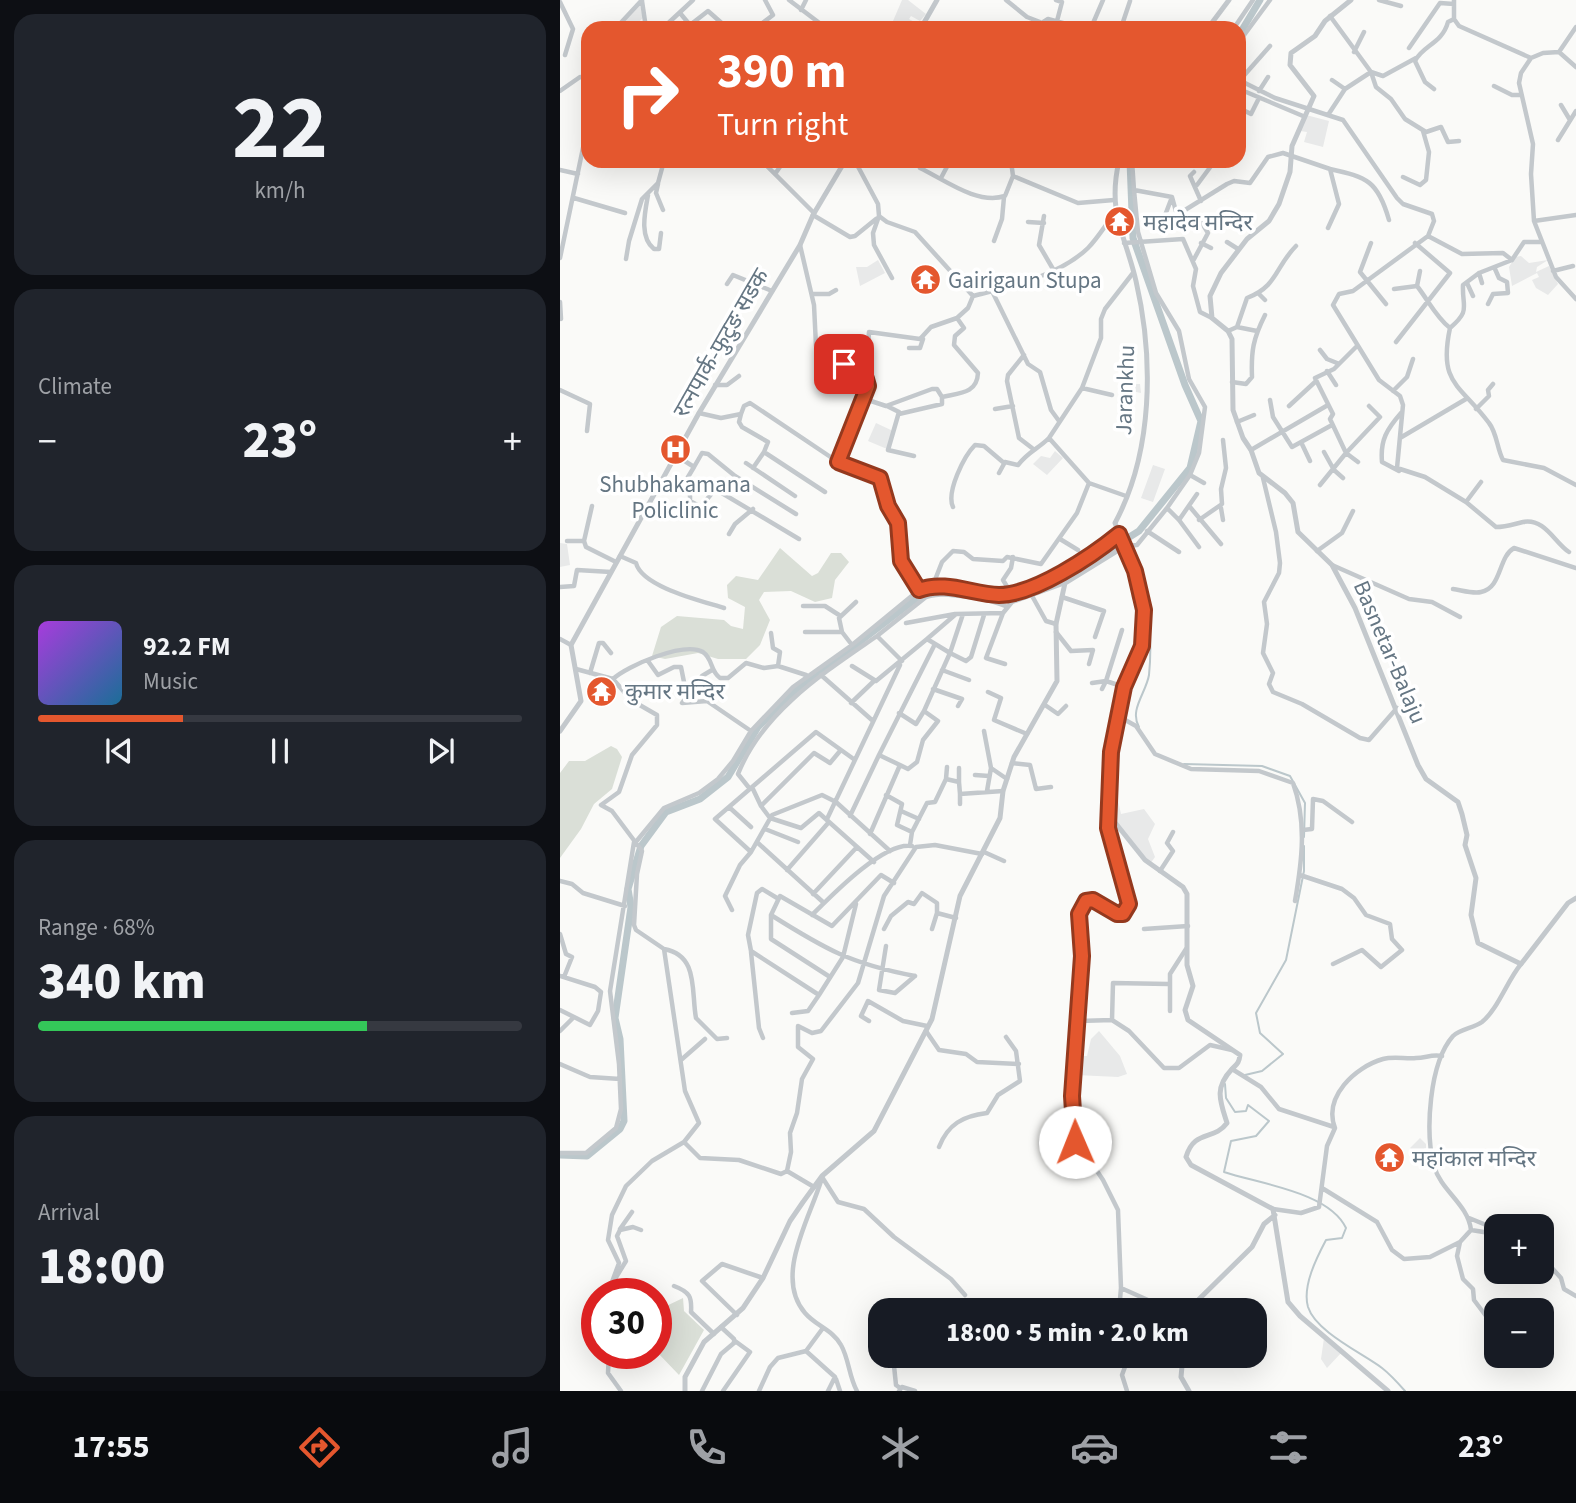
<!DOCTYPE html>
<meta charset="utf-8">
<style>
:root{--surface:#171b24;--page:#20242c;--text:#f1f3f6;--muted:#9ea1a6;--line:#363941;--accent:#e4572e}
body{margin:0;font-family:"Source Sans 3","Noto Sans Devanagari",sans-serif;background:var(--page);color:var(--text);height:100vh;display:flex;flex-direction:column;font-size:26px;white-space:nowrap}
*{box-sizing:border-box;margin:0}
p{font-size:23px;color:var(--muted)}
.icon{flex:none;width:38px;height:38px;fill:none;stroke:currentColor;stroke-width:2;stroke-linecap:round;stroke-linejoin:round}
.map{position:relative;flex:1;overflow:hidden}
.side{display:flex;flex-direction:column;gap:14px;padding:14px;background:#0d0f14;width:560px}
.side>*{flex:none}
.top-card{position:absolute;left:21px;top:21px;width:665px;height:147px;border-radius:21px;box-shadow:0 7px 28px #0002;background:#e4572e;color:#fff;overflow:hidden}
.controls{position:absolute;left:924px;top:1214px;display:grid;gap:14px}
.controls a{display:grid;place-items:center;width:70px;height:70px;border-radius:14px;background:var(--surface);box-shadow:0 7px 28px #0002;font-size:35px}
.speed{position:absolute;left:21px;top:1278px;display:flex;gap:14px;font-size:35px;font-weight:700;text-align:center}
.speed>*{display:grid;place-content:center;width:91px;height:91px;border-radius:50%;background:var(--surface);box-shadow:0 7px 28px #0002;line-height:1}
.speed .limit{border:10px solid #d22;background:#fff;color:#111}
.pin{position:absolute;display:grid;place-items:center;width:60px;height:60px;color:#fff;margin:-30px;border-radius:14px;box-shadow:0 4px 10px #0006}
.me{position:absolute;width:77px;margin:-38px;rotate:359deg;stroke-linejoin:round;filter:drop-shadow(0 0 5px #0008)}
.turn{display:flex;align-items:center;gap:24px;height:147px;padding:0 21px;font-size:32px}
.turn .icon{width:91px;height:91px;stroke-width:2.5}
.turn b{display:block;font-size:49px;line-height:60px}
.big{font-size:52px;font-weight:800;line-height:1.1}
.side .card{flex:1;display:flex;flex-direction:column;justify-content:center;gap:10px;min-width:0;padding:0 24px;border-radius:21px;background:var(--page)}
.side .dial{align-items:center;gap:0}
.dial b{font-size:91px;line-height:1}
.song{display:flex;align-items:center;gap:21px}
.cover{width:84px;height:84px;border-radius:10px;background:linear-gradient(135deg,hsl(280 70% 55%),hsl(200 70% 35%))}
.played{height:7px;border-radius:4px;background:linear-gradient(90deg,var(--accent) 30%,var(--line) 30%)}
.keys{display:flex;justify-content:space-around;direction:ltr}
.heat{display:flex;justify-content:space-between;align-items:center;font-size:38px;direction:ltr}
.charge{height:10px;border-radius:5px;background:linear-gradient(90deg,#34c759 68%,var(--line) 0)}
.trip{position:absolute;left:308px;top:1298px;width:399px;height:70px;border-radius:21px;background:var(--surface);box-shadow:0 7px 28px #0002;font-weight:800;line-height:70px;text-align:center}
.tab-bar{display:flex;height:112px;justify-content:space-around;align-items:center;background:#090b0e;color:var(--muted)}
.tab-bar .icon{width:49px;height:49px}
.tab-bar .current{color:var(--accent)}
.tab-bar b{font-size:32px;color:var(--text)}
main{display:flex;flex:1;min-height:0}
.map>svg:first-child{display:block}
.built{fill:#e8e9e9}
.green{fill:#dadfd7}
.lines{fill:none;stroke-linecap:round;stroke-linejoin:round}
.stream{stroke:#bbc7cb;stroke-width:2}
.river{stroke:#bbc7cb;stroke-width:7}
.minor{stroke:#c3c8cc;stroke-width:4.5}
.tertiary{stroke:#c3c8cc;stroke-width:5}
.route-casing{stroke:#94391e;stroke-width:18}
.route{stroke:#e4572e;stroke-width:12}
.labels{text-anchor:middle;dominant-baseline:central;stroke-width:7;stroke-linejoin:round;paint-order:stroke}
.poi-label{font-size:23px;fill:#657683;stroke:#fff;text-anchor:start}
.street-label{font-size:23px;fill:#657683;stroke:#fff}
</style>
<main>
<section class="side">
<div class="card dial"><b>22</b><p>km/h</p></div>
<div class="card"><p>Climate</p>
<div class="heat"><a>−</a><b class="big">23°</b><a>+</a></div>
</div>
<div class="card">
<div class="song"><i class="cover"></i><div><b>92.2 FM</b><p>Music</p></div></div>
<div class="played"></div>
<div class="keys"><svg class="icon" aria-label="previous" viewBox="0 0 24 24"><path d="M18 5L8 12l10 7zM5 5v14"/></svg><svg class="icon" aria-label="pause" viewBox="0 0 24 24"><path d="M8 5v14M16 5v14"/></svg><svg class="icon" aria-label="next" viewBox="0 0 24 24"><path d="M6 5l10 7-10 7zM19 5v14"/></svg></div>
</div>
<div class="card"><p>Range · 68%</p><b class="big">340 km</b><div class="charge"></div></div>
<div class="card"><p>Arrival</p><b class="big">18:00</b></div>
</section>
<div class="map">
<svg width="1016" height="1391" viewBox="0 0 1016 1391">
<rect width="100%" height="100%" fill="#fafaf8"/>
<path class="built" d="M342 0H348L366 14 360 21 351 16 349 19 360 25 358 28H330Z
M80 4 83 18 72 28 62 23Z
M746 115 769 121 763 147 744 142 747 132 740 131Z
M961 256 969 263 988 260 977 267 976 272 989 266 998 284 988 295 976 288 972 280 979 277 977 273 952 286 949 267 955 257Z
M318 260 325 273 300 286 296 267H307Z
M572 379 573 384H580L581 393 563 389 561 380Z
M316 423 333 431 327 449 308 441Z
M495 451 503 458 487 475 473 464 481 456 490 458Z
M593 465 605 469 593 502 581 498Z
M0 543 7 544 10 565 0 567Z
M557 796 561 814 584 809 595 824 588 839 595 857 590 864 553 820 549 798Z
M539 1031 560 1056 567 1074 558 1077 516 1075 518 1056H527L531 1039Z
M860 1138 866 1144V1154L863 1158 850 1148Z
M764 1338 782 1352 767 1368 761 1359Z"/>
<path class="green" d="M220 548 252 576 258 573 271 553H281L289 562 275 580 272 598 255 602 231 591 204 592 199 600 210 620 200 645 186 659H158L138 653 105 659 92 656 101 627 117 616 164 620 171 626 183 629 185 607 168 598 167 585 176 576 198 580Z
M51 746 57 749 62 757 52 789 34 804 21 829 0 858V773L9 761H25Z
M123 1298 124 1311 144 1330 119 1375 96 1351V1311Z"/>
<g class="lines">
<path class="stream" d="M568 535C585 580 594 626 589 675 586 693 569 710 579 727
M624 764 702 766 730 776 745 803 744 837
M685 1075 702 1071 723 1054 700 1033 696 1013 726 960 744 871V846
M665 1084 666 1098 675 1112 686 1111 688 1105 709 1121 696 1136 671 1141 664 1172C700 1184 769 1192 786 1228L782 1238 766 1240C757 1257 742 1286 748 1307 756 1332 802 1353 822 1368 831 1375 838 1383 845 1391"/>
<path class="river" d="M679 35 700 0
M0 1155 27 1156 60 1129 64 1121 60 1039 55 1018 71 907 68 889 81 846 106 812 140 799 168 777 198 727 229 696 366 591 449 600 501 580 579 531 630 468 641 421 625 385 573 238 570 161"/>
<path class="minor" d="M229 0 266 28
M446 0 467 17 480 22
M496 0 502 2 497 21
M819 0 841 6
M894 0V19L899 26 971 58 983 53 999 52 1016 67
M82 1 86 28
M0 2 13 29 5 55
M241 10 246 0
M120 13 130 25 148 11 165 26
M770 16 811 72 816 87 831 99 845 119 866 132 881 127 888 142 899 141
M573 24 584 28
M56 28 82 0
M103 28 133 0
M196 28 213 15 205 0
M474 28 488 19 521 28
M531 28 543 0
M561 28 570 1
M602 28H605
M674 28 693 0
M679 42 710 0
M849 48 880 3 894 4
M794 52 804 32
M999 52 1016 27
M971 58 961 73 959 83 973 144 971 174 974 221 996 277 1016 299
M679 80 715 98 783 120 837 198 843 204 872 214 874 221 868 236 793 291 779 294 773 305 819 380 840 396 843 405 837 468 865 477 906 502 921 482
M680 80 710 46
M772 80 785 89
M934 86 952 95H960
M679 89 743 116
M874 89 865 82 855 61C863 45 882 44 888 22L894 19
M0 91 20 77 28 78
M699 91 708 77
M1001 105 1010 120
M768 115 785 89 811 72 823 76 856 58
M679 119 683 110 691 114 699 98
M998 140 1016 111
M202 161 254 213
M295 161 318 204 319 216 313 233 314 245 332 278
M451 161 453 176 518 203 554 200
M572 161 574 190 612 197 604 218
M360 168C385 180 417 205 445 196L453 176
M770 169C807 177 818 181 829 220
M0 170 18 174
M634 172 630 176 641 201
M215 174 224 161
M843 177 860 185 866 180 869 152 863 131
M381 178 390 161
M98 184 96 193 103 210
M637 185 654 162
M574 190 578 232 596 293 619 331 629 379 645 407 639 453 630 475 607 508
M88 195C85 212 79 237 94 249H99L101 233
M612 197 617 215 667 184 674 181 690 183 708 157 723 153 770 169 779 204 768 228
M14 198 65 213
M253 215 290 237 295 236 316 219
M319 216 327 222 355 232 413 296C451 286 499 276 528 248 538 238 546 224 555 213
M484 216 479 245 493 269
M974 221 1016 215
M468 222 484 223
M868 236 902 254 943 253 952 260
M434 241 442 219 444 197
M667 242 678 249
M564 243 623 239 636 269 633 286 640 312 652 318
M641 243 651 248
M811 243 800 272 826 304
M240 245 254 305 256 346 277 353 307 347
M0 258 28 124
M66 259 69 241 82 199 98 183 104 161
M633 261 648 233 642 223
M993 271 1013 266
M919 273 922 283
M907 283 913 296
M167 284 173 275 212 291
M857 286 860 271
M834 289 857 286C868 300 876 317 890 328 878 384 900 384 929 423 937 433 937 449 943 460L984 468 1016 485
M432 291 468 364 480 372 491 410 499 421
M252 294H269L276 290
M699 294 705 300
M0 302 1 319
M928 304 933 294 948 293 947 282 939 278 935 269
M677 327 687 298C718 286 715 267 736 246
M890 328C911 310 902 308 903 285L919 273 952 260 964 242H980
M668 331 677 327 697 331
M836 342 890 273 855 243
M349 348H360L363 339
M760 350 767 359 777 363
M464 355 448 375 447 381 459 438 472 448
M267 365 288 364 292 372 306 379 308 386 305 399
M767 371 776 385
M306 379 309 332 360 339 371 327 397 318
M672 382 686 384 692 377C691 351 693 339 705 315
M155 385H167L179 376
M522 388 552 395
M0 390 30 404 27 431
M833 391 847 377 853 359
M710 400 713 417 732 447 772 425
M327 406 339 412 328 450 354 456
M729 406 755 382
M435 409 453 406
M916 409 929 396 928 390 933 384
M139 413 161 418 181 414 184 406 190 403 278 462 305 399 326 406 372 389H377L382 397C399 393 417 394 418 373L394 345 395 336 404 328 397 318 408 308 413 296
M181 414 179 422 182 427 208 442 204 452 265 492
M339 414 382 404V397
M677 422 694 415
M840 438 906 399
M741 442 750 461
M691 450 768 405
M764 452 774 470 783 478
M117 456 134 467 122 487 130 493V501L141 507 155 489 239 539
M278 462 320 478 328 506 338 523 341 561 359 590
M798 462 786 453 820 417 809 406
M186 463 235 496
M134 467 142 453 148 454 175 476 236 514
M193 468 204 452
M839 471 822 462C820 440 827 429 841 413
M439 473 445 462 458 465C469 451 478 449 489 438
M630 475 644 483
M703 478 716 532 720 563 719 573 704 602 707 624 703 653 713 673 709 684 713 692 742 704 800 738 809 740 837 708
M760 485 786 453 770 419 773 414 755 378 774 369 797 346
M566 496 529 483 489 438 522 388 541 338V319L545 309 573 273
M906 502 936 527C946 527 954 524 963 522 985 518 994 542 1009 552
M393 507C386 492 404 456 415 445L424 446 444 463
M630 507 661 544
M661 508 663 520
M619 520 637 494
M639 520 662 504 661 489 666 468 663 440
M587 531 619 552
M169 534 175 524 193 509
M500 539 518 550
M7 541H24L26 547 56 562
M24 541 32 506
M565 546 577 545 607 508 619 520 639 547
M757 551 782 533 793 511
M60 556 76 563C82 587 142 601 164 608
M772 565 849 599 872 602 900 617
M575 578 574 597 583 616
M373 585 382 562 393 551 404 552 413 559 443 561 447 557 481 564 517 513 529 483
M0 587 14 586 17 570 51 572
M893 589C901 590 913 594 921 592 942 588 938 557 954 548L1016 568
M451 593 443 580 451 568 453 557
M471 594 486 621 496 624
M502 597 544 611 535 637
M243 606H265L279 615
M443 613 426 658 445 664
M403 614 390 653 406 661 411 657 424 615
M346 623 395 614
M562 630 546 681 564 687
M245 632H282
M496 632 511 651 533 650 529 664
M211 633 213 648 220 652 218 666
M317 636 366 597C389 590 426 598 448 607
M0 639 11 645
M367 639 396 614 443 613 452 602 505 583
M292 645 282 632 279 618 296 602
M88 661 98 675 114 667H121L124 682
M292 666 316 681 367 639 390 653 364 711 378 721 363 740 357 762 348 769 340 765
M16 669 53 679 71 700 97 715V725L72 755 59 792 41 805 52 811 82 851 77 874 74 925 76 930 104 949 125 1091 139 1123 124 1142 92 1161 66 1186 52 1215 48 1240 59 1263 48 1293
M152 670 142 676 122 703 147 701 191 731
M382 670 409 680
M30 673 39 643H43L51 653
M261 675 313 721
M53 679C67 666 124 641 143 652 153 659 150 671 160 678H168L186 663 204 668 218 666 246 675
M532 683 546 681
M373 689 402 699 398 706
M542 689 546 681
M428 692 441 698 434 720 467 734
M291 703 314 681
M485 705 498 714 506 706
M339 713 356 724 364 711
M558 716 576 726 595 754 631 769 699 771 733 783C747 822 742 861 735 901
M424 731 431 768 447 779
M280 751 270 763 254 753 201 806 210 818 241 828 259 813 314 862
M319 755 375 644
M295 760 256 732 155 819 191 852 212 815 262 795 276 802 330 851
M452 763 470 765 476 789 491 787
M415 775 429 776
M386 779 387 767
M399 782V768
M192 787 201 806
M190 789 178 774C203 711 265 672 317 636L342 661
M427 791 431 768
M400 794V804
M326 795 342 804 337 825 352 832
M169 807 191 827
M341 811 359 819
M549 815 548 828 570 904 563 914H557L533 899 526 901 519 914 522 956 512 1095 513 1135 543 1180 558 1210 561 1288 599 1305 630 1307
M290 816 319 755 340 765 310 834
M267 819 340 665
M205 829 238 842
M743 830 752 829 753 799 763 801 792 822
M75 843 104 808 139 793 158 779 173 761 191 731 233 687 292 645 359 590 373 585 451 594 499 575 559 534
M198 843 264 903
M350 845 352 832 367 803 375 802 386 779 399 782 400 794 443 791
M424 852 444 861
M227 870 269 822
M600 871 613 851 607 843 613 832
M740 875 782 889 794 898 806 915 830 924 832 939 842 950 821 967 802 950 773 964
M0 881 12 884 23 893 65 906
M334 883 321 875 272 926 220 896 211 915C265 949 291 964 355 976
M253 894 297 847
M217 898 202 889 197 893 188 935 191 951 259 995 283 957 296 904
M172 910 165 896 180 865 191 852
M211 915V939L270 977
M252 915C271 896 324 841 352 846
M324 929 331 916 348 902 354 904 362 893 377 903V913L396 918
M372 929 377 913
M584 929 628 926
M0 934 6 954 12 957 4 977
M326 946 319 990 335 993 355 976
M104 949C139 955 131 992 136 1018L157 1039 167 1038
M191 952 199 1028 203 1038
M0 976 35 987 41 992 38 1011 30 1025 0 1010
M610 1011V974L626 949
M232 1013 248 1011 259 995
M552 1020 569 1031 604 1068H619L650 1045 672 1050
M309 1021 301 1016 308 1001 343 1021 367 1026
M519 1021 552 1020 553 983 608 984
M0 1031 13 1018
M366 1031 379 1050 406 1054 417 1062 459 1064
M121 1060 145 1039
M0 1064 30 1077 60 1079
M672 1069 701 1087 719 1109 774 1127
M124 1142 140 1158 179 1160 221 1174 227 1171
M379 1147C388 1124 403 1116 427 1113L438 1095 460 1081 456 1051 446 1037
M0 1153H26L56 1128 61 1109 59 1064 50 991 74 842
M227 1171 231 1152 230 1133 237 1113 242 1079 253 1059 238 1047V1026L252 1033 261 1031 298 983 324 896 356 847 375 845 422 854
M227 1171 254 1187
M262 1177 278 1202 304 1209 334 1237 391 1279 405 1295
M261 1181C249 1220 214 1277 245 1313 256 1326 273 1330 281 1345 289 1359 289 1377 297 1391
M762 1188 817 1222 832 1250 844 1259 870 1257 900 1242
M713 1209 741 1213 759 1207 767 1146 775 1128C763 1097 795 1067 823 1059 833 1056 846 1059 856 1058 866 1058 871 1054 882 1056
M909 1218 936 1229
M60 1229 72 1212
M911 1230 936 1234
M982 1257 1001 1278 1004 1289 1016 1296
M55 1279 66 1261 57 1236 60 1230 73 1227 81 1230
M114 1286C130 1292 132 1297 131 1312L154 1334
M559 1311 561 1288
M177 1315 142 1281 162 1264 203 1278
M931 1328 929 1320 914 1300 913 1289 903 1279 897 1256 900 1242 911 1230C908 1204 881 1191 874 1166 865 1132 869 1063 893 1036 900 1029 914 1028 922 1022 938 1009 947 981 961 964
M246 1351 275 1377 268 1391
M49 1353 48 1373 61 1391
M333 1356 336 1385 340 1388
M276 1379 280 1391
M142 1391 161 1354 174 1343V1339L161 1327
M163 1391 190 1352 175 1341
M199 1391 210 1367 218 1358 246 1351 263 1328
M339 1391 342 1387 355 1391
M567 1391 562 1375 569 1356"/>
<path class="tertiary" d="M791 0 765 21 755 36 731 53 730 65 754 96 732 146 730 172 719 204 709 221 687 239 661 273 650 296 652 318 668 331 672 339 673 410 683 438 691 450 699 473 725 493 733 503 738 532 772 565 795 608 858 765 866 779 898 802 902 814 907 835 905 845 916 878 911 915 918 943 961 964 1008 903 1016 898
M361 28 377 0
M648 28 669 0
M559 161C547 213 565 234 576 281 594 359 593 452 555 523L575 571 584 610 582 646 564 687 551 752 549 815 585 860 623 887 627 894V965L633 986 625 1010 628 1020 680 1055C679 1063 677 1064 672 1069 654 1088 660 1101 667 1123 654 1141 634 1129 626 1157L631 1165 713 1209 728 1302 740 1316 828 1391
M0 731 21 701 11 645 139 413 240 245 253 215 285 161
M627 1311 692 1247 704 1224 715 1215
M623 1356 621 1377 629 1391
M125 1391V1377L144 1342 183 1308 203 1278 230 1221 243 1202 262 1176 314 1131 372 1019 400 896 440 818 443 791 454 757 497 681 496 624 505 583 565 546"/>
</g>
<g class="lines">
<defs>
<path id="route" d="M284 364 288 365 299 379H306L308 386 278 462 320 478 328 506 338 523 341 561 359 590C385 580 412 594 439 595 474 595 532 556 559 534L575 571 584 610 582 646 564 687 551 752 548 828 569 904 563 914H557L533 900 526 901 519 914 522 956 512 1096 515 1142"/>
</defs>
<use href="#route" class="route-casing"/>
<use href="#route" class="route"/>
</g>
<defs>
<symbol id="temple-disc" viewBox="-11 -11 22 22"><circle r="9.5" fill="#e4572e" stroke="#fff"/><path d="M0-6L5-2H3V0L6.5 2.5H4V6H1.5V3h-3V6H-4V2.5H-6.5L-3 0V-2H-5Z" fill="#fff"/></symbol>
<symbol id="hospital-disc" viewBox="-11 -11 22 22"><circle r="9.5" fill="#e4572e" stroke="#fff"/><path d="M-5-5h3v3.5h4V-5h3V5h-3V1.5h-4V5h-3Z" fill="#fff"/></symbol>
</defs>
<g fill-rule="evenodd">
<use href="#temple-disc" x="542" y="204" width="35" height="35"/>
<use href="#temple-disc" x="348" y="262" width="35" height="35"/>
<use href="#hospital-disc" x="98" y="432" width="35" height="35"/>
<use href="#temple-disc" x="24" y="674" width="35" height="35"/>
<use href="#temple-disc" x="812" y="1140" width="35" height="35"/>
</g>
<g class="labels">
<g class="poi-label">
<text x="583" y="222">महादेव मन्दिर</text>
<text x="388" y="280">Gairigaun Stupa</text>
<text x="115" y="484" text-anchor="middle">Shubhakamana<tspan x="115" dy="26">Policlinic</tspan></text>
<text x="65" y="691">कुमार मन्दिर</text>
<text x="852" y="1158">महांकाल मन्दिर</text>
</g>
<g class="street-label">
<text transform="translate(161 343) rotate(-60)">रत्नपार्क-फुटुङ सडक</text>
<text transform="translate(565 390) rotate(-88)">Jarankhu</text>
<text transform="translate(830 652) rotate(67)">Basnetar-Balaju</text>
</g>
</g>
</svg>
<div class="controls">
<a>+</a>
<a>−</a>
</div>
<div class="speed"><div class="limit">30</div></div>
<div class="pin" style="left:284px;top:364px;background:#d93025"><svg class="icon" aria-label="arrive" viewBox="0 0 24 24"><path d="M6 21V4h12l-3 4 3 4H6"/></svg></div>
<svg class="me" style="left:515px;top:1142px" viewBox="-20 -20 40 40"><circle r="19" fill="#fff"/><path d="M0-13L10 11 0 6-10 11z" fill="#e4572e"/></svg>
<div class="trip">18:00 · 5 min · 2.0 km</div>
<div class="top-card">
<div class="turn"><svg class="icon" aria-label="right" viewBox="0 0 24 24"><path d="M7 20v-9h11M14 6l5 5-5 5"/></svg><div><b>390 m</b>Turn right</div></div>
</div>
</div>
</main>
<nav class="tab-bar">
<b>17:55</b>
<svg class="icon current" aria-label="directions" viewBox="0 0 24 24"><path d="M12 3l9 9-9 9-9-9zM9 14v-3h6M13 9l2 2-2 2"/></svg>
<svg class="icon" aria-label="music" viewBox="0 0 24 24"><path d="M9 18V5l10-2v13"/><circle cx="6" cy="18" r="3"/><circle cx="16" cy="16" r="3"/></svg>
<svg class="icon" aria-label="phone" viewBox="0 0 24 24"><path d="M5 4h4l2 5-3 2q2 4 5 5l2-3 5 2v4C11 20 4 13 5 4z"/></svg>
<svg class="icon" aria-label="climate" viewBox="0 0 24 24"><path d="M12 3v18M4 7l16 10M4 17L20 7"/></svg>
<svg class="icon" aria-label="car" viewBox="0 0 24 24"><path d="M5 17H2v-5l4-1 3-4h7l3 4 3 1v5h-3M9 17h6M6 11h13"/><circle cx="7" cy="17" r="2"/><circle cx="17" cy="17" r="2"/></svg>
<svg class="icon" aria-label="filters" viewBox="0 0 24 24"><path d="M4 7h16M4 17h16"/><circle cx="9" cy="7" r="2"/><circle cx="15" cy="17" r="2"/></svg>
<b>23°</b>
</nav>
